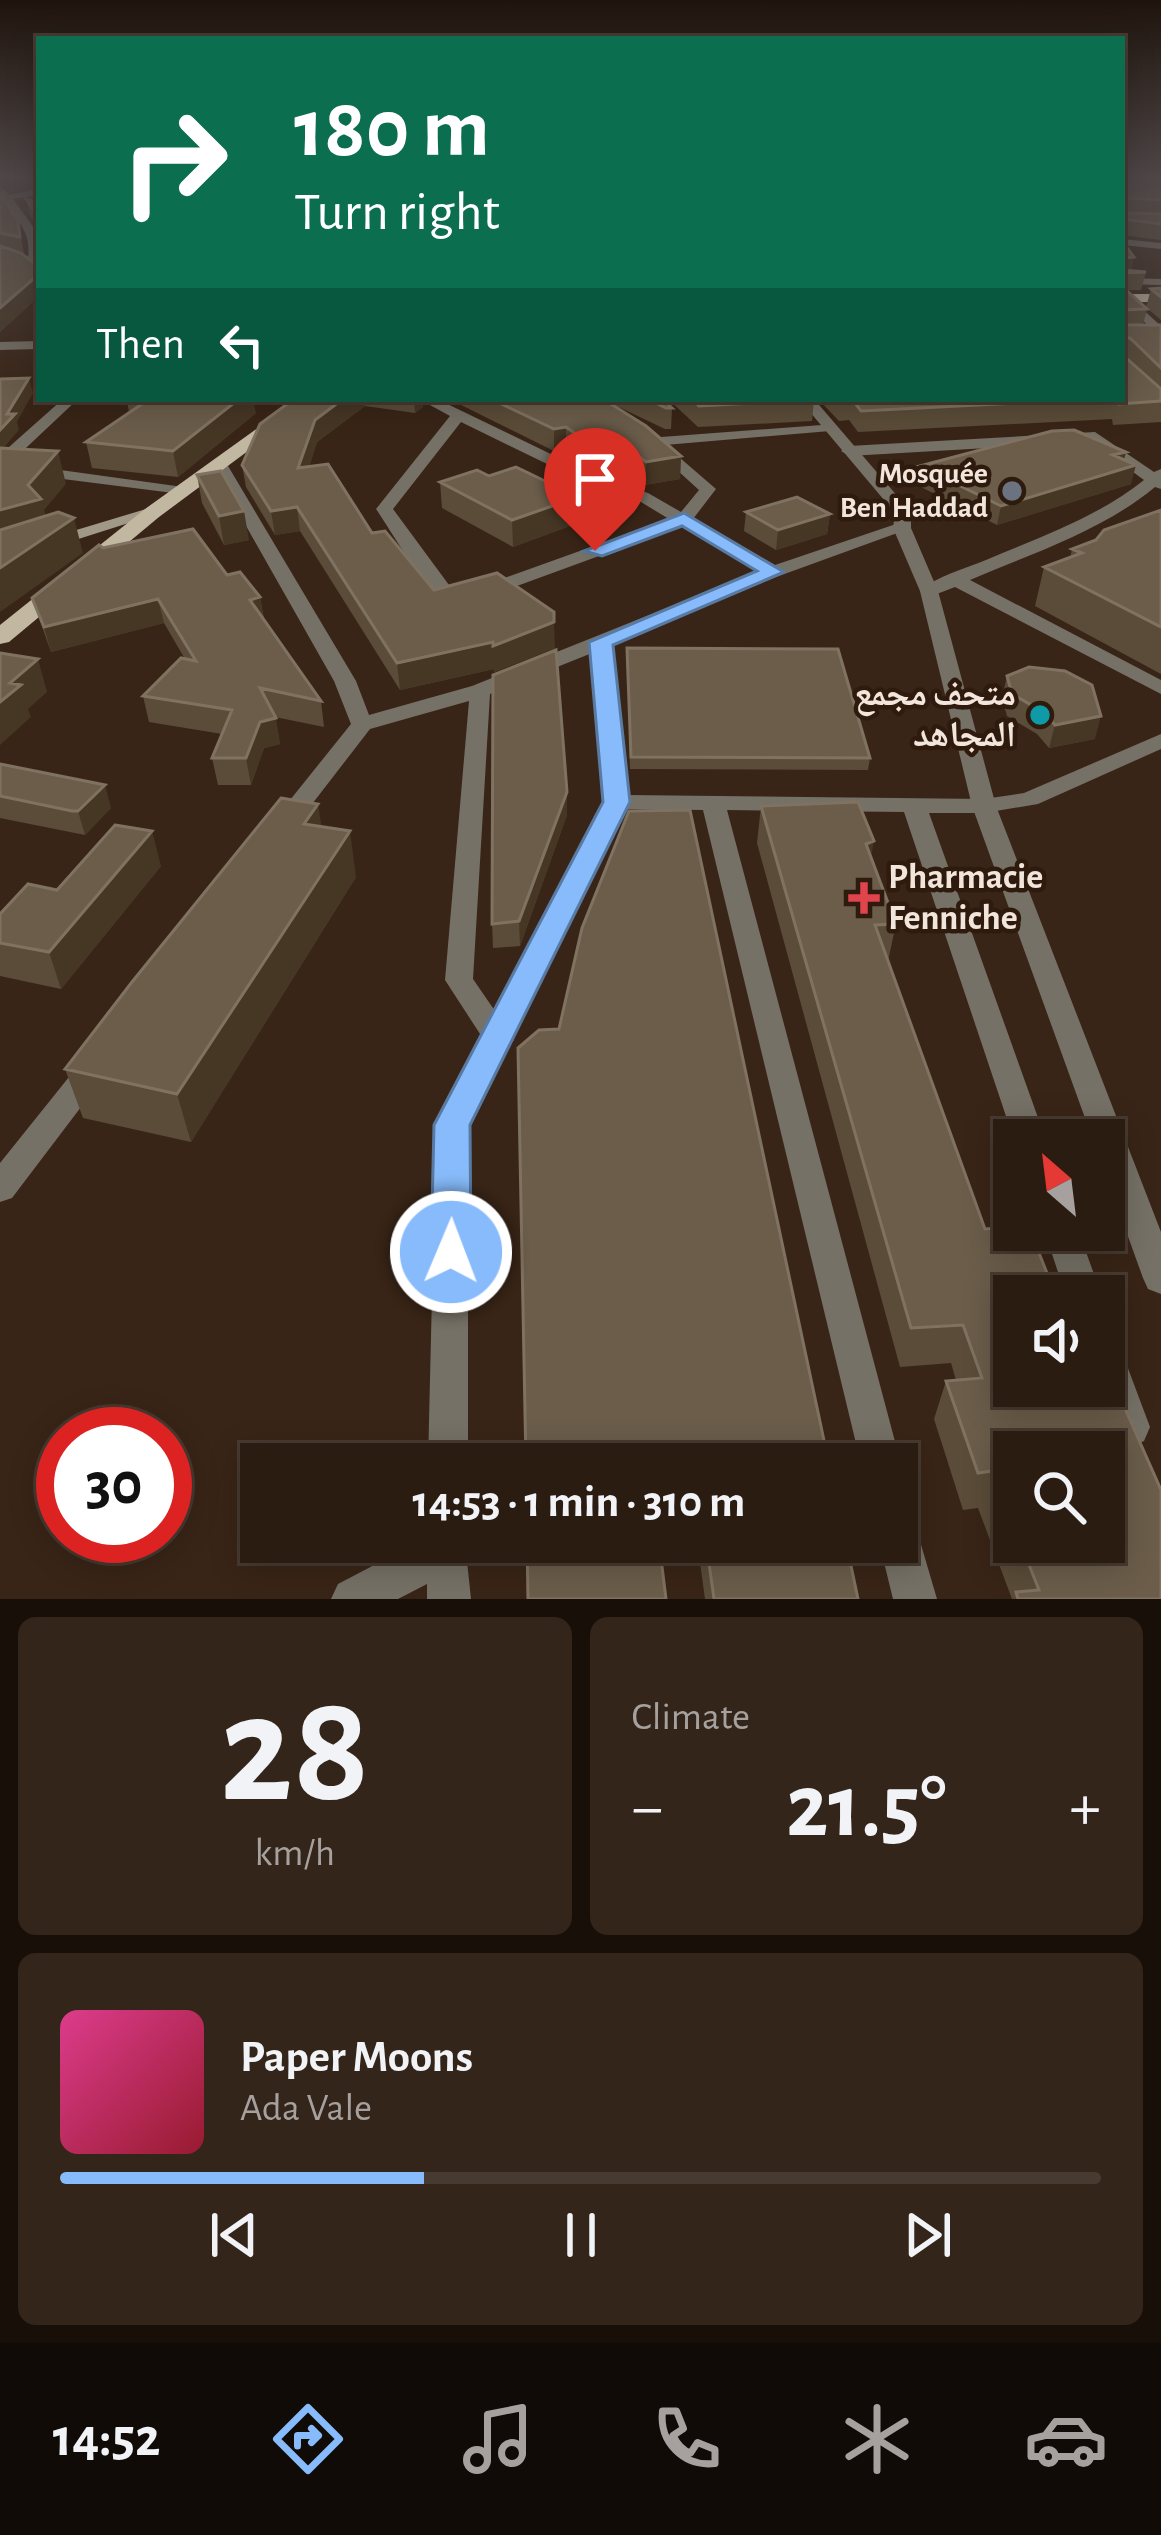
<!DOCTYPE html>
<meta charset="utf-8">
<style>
:root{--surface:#2b1c11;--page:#33251a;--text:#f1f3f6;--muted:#a6a19f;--line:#473a31;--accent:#87bbfb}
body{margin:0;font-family:"Alegreya Sans","Noto Naskh Arabic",sans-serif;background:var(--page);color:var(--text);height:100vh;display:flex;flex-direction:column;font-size:45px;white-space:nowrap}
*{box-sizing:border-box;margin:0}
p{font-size:39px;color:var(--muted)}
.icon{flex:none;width:66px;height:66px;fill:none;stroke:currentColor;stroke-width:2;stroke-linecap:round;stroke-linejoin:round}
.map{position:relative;height:1599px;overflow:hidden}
.panel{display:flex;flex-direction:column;gap:18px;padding:18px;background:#180f09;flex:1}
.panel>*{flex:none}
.top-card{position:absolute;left:36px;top:36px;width:1089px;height:366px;border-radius:0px;box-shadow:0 6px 30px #0003,0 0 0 3px var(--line);background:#0b6e4f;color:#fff;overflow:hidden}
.needle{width:78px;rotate:332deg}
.buttons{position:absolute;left:993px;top:1119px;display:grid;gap:24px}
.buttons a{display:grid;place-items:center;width:132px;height:132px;border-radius:0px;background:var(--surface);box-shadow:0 6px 30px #0003,0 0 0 3px var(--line);font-size:60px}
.speed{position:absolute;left:36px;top:1407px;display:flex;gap:24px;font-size:60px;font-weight:700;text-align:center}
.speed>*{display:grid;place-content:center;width:156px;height:156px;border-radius:50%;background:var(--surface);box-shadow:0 6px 30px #0003,0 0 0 3px var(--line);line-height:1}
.speed .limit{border:18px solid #d22;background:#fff;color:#111}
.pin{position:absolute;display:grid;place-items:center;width:102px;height:102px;color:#fff;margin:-123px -51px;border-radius:50% 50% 50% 0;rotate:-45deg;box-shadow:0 0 12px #0007}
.pin .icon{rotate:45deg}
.me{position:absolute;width:132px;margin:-66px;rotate:1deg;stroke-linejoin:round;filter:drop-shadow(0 0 9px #0008)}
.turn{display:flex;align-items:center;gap:42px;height:252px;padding:0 60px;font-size:54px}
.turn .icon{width:156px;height:156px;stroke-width:2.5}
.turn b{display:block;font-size:84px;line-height:102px}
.then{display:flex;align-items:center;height:114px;padding:0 60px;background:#0003;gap:24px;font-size:45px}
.big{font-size:90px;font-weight:700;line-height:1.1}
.panel .widget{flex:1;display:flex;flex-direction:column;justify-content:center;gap:18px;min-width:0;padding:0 42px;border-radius:18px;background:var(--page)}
.panel .dial{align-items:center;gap:0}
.dial b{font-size:156px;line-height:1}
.song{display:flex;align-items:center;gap:36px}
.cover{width:144px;height:144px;border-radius:18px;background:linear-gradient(135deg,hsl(330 70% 55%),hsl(350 70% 35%))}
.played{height:12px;border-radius:6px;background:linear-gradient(90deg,var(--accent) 35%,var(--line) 35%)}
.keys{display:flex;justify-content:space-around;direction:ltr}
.heat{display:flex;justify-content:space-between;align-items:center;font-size:66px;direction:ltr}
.panel .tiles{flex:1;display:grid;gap:18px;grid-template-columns:1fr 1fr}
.widget:last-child{grid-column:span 2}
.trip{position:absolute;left:240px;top:1443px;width:678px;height:120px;border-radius:0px;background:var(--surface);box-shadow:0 6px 30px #0003,0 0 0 3px var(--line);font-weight:700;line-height:120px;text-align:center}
.tabs{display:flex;height:192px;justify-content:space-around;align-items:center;background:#110b07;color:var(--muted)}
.tabs .icon{width:84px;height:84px}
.tabs .selected{color:var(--accent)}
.tabs b{font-size:54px;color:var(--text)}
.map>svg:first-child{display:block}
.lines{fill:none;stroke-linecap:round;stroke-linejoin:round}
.minor{fill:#767166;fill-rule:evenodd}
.tertiary{fill:#767166;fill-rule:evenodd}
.secondary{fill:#a19988;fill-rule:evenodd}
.primary{fill:#c2b8a2;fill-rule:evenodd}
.wall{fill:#5a4c38;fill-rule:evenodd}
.shaded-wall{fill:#463624}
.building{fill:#6b5d4a;stroke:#807261;stroke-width:3}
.route{fill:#87bbfb;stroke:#587aa3;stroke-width:3}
.worship-dot{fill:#6b7280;stroke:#2f1b0e;stroke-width:4.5}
.culture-dot{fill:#0f9aa8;stroke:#2f1b0e;stroke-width:4.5}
.health-dot{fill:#e0444e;stroke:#2f1b0e;stroke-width:4.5}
.labels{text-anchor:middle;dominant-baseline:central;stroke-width:9;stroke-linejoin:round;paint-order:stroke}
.far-poi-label{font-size:30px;font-weight:bold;fill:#f2e5dc;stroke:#2f1b0e;text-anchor:end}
.poi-label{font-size:36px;font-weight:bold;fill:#f2e5dc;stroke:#2f1b0e;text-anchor:end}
</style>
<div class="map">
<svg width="1161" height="1599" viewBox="0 0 1161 1599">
<rect width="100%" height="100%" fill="#392517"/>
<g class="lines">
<path class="minor" d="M0 186 9 195 39 189V195L13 199 37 232 36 266 27 264C36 221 4 218 0 186Z
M1122 239 1161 243V249L1122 245Z
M1122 278 1161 279V285L1122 284Z
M1122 295 1128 296 1161 326V337L1122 302Z
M39 341V349L0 350V342Z
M63 399H78L10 463 183 487 189 489V495L0 471V455Z
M419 399H437L594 475 648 493 681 512 699 490 645 441 648 438 835 424V430L830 431 665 445 716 489 693 519 775 565 896 524 911 528 779 576 611 645 627 795 984 799 1024 793 1161 734V749L1038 804 984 813H929L1046 1140H1014L904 812 727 810 901 1464 897 1474V1464H861L703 810 624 809 512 1036 514 1040 506 1049 468 1125V1464H428L436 1125 482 1037 445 980 469 701 370 729 292 830H274L271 825 274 820 351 724 334 681 212 466 220 461 228 466 356 681 369 715 472 686 759 571 681 526 468 604C432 608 395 536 376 509L450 416ZM461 422 582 481 636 499 669 519 463 593 449 585 393 509ZM592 653 604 802 495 1011 473 979 490 694Z
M1095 432 1154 472 1161 469V489L1155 487C1102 531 1033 553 970 580L1161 680V694L955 587 929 597 920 591C939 575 962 570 986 560 1040 537 1098 517 1144 480L1092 442 849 456 841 451 849 446Z
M92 1058 103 1062 107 1070 103 1078 12 1198 0 1202V1163L81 1062Z
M1044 1230H1078L1102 1296H1066Z
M1104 1334 1117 1339 1150 1427 1144 1441 1130 1447 1116 1441 1097 1386H1104Z
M897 1508 912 1514 937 1599H893L879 1542H897Z
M418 1542H465L471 1599H427V1584L398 1599H331L338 1584Z"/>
<path class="tertiary" d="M799 399H814L911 512V528L938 591 996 806 1161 1232V1294L1148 1289 1143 1278 1104 1170V1140H1093L972 806 920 591 893 528 895 513Z"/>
<path class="secondary" d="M146 509 160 513 0 564V553Z"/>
<path class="primary" d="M1122 294H1161V302H1122Z
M298 399H318L159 517 9 642 0 644V625L145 509Z"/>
</g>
<path class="wall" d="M1122 179H1161V240L1122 235Z
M0 193 18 221 24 253 18 252 35 264 39 260V296L0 332Z
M26 199 39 203 38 227 30 215Z
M1122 241 1134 257 1131 271 1146 272 1141 290H1127L1147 309 1143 325H1161V422L1113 425 1112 419 858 432 849 420 839 421 818 399H1122Z
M1161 288V320L1146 307 1151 289Z
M294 399H423V407L415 413 365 406 317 442 309 466 372 533 434 590 555 648 494 672V669L400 690 300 531 275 535 246 487 242 465Z
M449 399H662L672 408 671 429H665L606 401 681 456 680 479 645 485 628 471H596L566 448 554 451Z
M668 399H813L814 400 812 421 698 427Z
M127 401 256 413 178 477 92 468 86 442 129 412Z
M1126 452 1124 460 1131 484 997 525 917 485 920 466Z
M197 475 249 540 224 545 202 503Z
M489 476 578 497V523L513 547 442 508 440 482Z
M1161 510V674L1035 606 1044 567 1070 558 1072 549 1096 540Z
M746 512 830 514 827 534 776 550 744 531Z
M103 548 227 575 260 597 264 619 321 701 324 727 275 717 280 744 264 748 251 785H218L212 758 222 734 149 722 143 696 185 659 164 623 51 652 32 598Z
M627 648 870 758 868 770 630 769Z
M1007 676 1095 739 1049 748 1037 734 1007 716 1002 698Z
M0 764 111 808 85 835 0 818Z
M567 792V815L520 946 493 948 492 924Z
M761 806 871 858 896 924 888 961 985 1229 1161 1599H1012L978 1508 963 1510 934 1419 946 1381 956 1380 951 1363 900 1367 757 843ZM1014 1452 1104 1542H1014Z
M322 827 356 877 191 1142 83 1118 65 1069Z
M161 866 61 989 0 976V914L57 890Z
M527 1542H846L858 1599H705L698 1548 661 1553Z"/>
<path class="shaded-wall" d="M1134 257 1130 273H1123V258Z
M39 274V296L0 332V308Z
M29 378 33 393 17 422 19 430 0 452V430L7 414Z
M239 399H253L256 413 178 477 173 451Z
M343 399H364L365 406 317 442 302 491 298 468 315 420Z
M414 399H423V407L415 413Z
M566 427V448L554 451V429Z
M58 451 66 484 44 510 51 533 0 548V510L28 485Z
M1126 452 1121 470 1136 465 1131 484 997 525 1001 506 1113 455Z
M681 456 680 479 645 485 646 462Z
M578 497V523L513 547 512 520Z
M297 507 300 531 275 535 271 511Z
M244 511 249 540 224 545 219 516Z
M830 514 827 534 776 550 778 530Z
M74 518 83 553 0 612V568Z
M260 597 264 622 250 600Z
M158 599 164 623 51 652 44 627Z
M554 622 555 648 494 672V669L400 690 397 663Z
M38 659 47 692 28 709 31 717 0 745V702L10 683Z
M1101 716 1095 739 1049 748 1055 725Z
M276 718 280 744 264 748 251 785 246 758 260 722Z
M105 785 111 808 85 835 78 811Z
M567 792V815L520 946 519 921Z
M318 804 325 849 304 824Z
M152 831 161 866 61 989 49 952Z
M350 831 356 877 191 1142 177 1094Z
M874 841 867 879 866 844Z"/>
<path class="building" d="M1122 179H1161V200L1126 198 1122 202Z
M0 193 18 221 20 237 0 233Z
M26 199 39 203V249L38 216Z
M1122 205 1125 213 1161 214V224L1122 219Z
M1122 241 1134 257 1123 258V270L1146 272 1123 273V287L1147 309 1123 310 1122 321 1127 325H1161V368L1130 338H1124V356L1161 389V401L1119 404 1118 399H1122Z
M0 246 21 253 35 264 39 260V274L0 308Z
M1161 288V297L1151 289Z
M29 378 7 414H15L0 430V379Z
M131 399H239L173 451 86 442 142 404 127 401Z
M294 399H343L315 420 298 468 328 464 372 533 385 531 434 590 497 573 554 612V622L493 646V642L397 663 297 507 271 511 242 465 260 424Z
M491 399H603L646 426 681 456 646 462 628 448H596L566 427 554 429Z
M648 399H662L672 408H666Z
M692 399H813L814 400 699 406Z
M841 399H1099L861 411 852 399Z
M1074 430 1126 452 1113 455 1136 465 1001 506 920 466 1052 431Z
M0 448 58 451 28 485 41 499 0 510Z
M516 467 578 497 512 520 440 482 477 470 489 476Z
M221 471 244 511 219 516 197 475Z
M797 497 830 514 778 530 746 512Z
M1161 510V627L1044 567 1082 553 1072 549 1096 540 1104 530Z
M58 512 74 518 0 568V530Z
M193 529 227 575 240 572 260 597 250 600 321 701 260 688 276 718 260 722 246 758H212L232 710 143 696 181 658 196 661 158 599 44 627 32 598 99 545 103 548Z
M627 648 838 649 870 758 631 757Z
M556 650 567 792 519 921 492 924 493 675Z
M0 653 38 659 10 683 21 685 0 702Z
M1029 667 1065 671 1092 685 1101 716 1055 725 1043 712 1012 694 1007 676Z
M0 764 105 785 78 811H72L0 796Z
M281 798 318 804 304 824 350 831 177 1094 65 1069 132 982Z
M858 802 874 841 866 844 896 924 875 925 985 1229 1014 1227V1230H1030L1056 1296H1014V1386H1104V1361L1161 1490V1599H1018L1016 1592 1039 1590 1020 1542H1104V1452H1014V1526L992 1471 978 1473 946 1381 982 1378 963 1325 911 1328 761 806Z
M690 810 829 1464H526L518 1048 539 1030 559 1029 582 928 629 811Z
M115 825 152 831 49 952 0 943V914L28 884 57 890Z
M527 1542H659L666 1599H528Z
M706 1542H846L858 1599H714Z"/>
<linearGradient id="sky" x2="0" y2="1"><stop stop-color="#1f140d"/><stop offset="0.44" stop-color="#4e4647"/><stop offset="1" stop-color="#4e4647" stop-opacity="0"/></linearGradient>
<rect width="1161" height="403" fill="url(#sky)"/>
<path class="route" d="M684 513 784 572 613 645 630 802 470 1125 471 1252 465 1265 451 1270 436 1265 431 1252 434 1125 603 802 589 642 757 571 682 526 602 556 584 551Z"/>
<circle class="worship-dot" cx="1012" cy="491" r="12"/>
<circle class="culture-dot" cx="1040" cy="715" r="12"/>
<path class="health-dot" d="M858 880h12v12h12v12h-12v12h-12v-12h-12v-12h12z"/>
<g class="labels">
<g class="far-poi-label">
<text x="988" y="474">Mosquée<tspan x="988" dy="34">Ben Haddad</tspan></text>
</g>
<g class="poi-label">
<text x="1016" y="694">متحف مجمع<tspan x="1016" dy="41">المجاهد</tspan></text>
<text x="888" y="877" text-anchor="start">Pharmacie<tspan x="888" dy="41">Fenniche</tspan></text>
</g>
</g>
</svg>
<div class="buttons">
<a><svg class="needle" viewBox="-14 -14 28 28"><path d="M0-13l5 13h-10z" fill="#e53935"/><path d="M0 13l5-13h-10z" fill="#a6a19f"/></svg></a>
<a><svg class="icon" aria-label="sound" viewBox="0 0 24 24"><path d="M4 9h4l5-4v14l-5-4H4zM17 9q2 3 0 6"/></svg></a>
<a><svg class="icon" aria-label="search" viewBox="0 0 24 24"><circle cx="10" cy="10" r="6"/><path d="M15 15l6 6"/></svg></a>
</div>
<div class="speed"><div class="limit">30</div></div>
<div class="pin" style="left:595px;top:551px;background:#d93025"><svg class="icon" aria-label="arrive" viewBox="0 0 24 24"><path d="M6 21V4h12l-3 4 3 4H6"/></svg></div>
<svg class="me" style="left:451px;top:1252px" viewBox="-20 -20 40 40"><circle r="17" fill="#87bbfb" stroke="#fff" stroke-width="3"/><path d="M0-11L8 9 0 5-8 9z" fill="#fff"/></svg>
<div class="trip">14:53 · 1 min · 310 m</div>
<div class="top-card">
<div class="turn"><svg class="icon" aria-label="right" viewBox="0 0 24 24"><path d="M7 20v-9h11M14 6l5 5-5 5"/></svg><div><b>180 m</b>Turn right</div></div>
<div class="then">Then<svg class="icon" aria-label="left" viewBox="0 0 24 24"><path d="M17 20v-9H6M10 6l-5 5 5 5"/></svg></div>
</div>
</div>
<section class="panel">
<div class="tiles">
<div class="widget dial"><b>28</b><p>km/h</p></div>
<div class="widget"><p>Climate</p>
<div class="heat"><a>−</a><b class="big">21.5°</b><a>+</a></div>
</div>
<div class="widget">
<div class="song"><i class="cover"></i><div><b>Paper Moons</b><p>Ada Vale</p></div></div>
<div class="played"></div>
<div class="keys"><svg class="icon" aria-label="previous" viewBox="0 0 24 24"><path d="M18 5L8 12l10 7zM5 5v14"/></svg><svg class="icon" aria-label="pause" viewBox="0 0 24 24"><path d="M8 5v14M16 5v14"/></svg><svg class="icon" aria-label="next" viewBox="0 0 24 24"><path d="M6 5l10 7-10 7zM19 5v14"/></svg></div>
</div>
</div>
</section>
<nav class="tabs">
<b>14:52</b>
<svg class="icon selected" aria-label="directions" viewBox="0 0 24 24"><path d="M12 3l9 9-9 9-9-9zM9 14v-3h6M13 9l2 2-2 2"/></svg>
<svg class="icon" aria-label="music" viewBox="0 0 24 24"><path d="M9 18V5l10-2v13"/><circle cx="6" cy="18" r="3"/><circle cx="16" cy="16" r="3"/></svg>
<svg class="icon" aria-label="phone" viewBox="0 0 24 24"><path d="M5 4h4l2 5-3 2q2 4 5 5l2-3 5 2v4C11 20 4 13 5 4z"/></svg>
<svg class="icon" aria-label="climate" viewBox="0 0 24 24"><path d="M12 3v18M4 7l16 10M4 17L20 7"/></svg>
<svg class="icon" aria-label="car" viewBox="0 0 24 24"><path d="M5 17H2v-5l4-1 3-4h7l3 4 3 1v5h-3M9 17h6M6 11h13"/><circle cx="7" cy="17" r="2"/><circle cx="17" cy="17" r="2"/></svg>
</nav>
